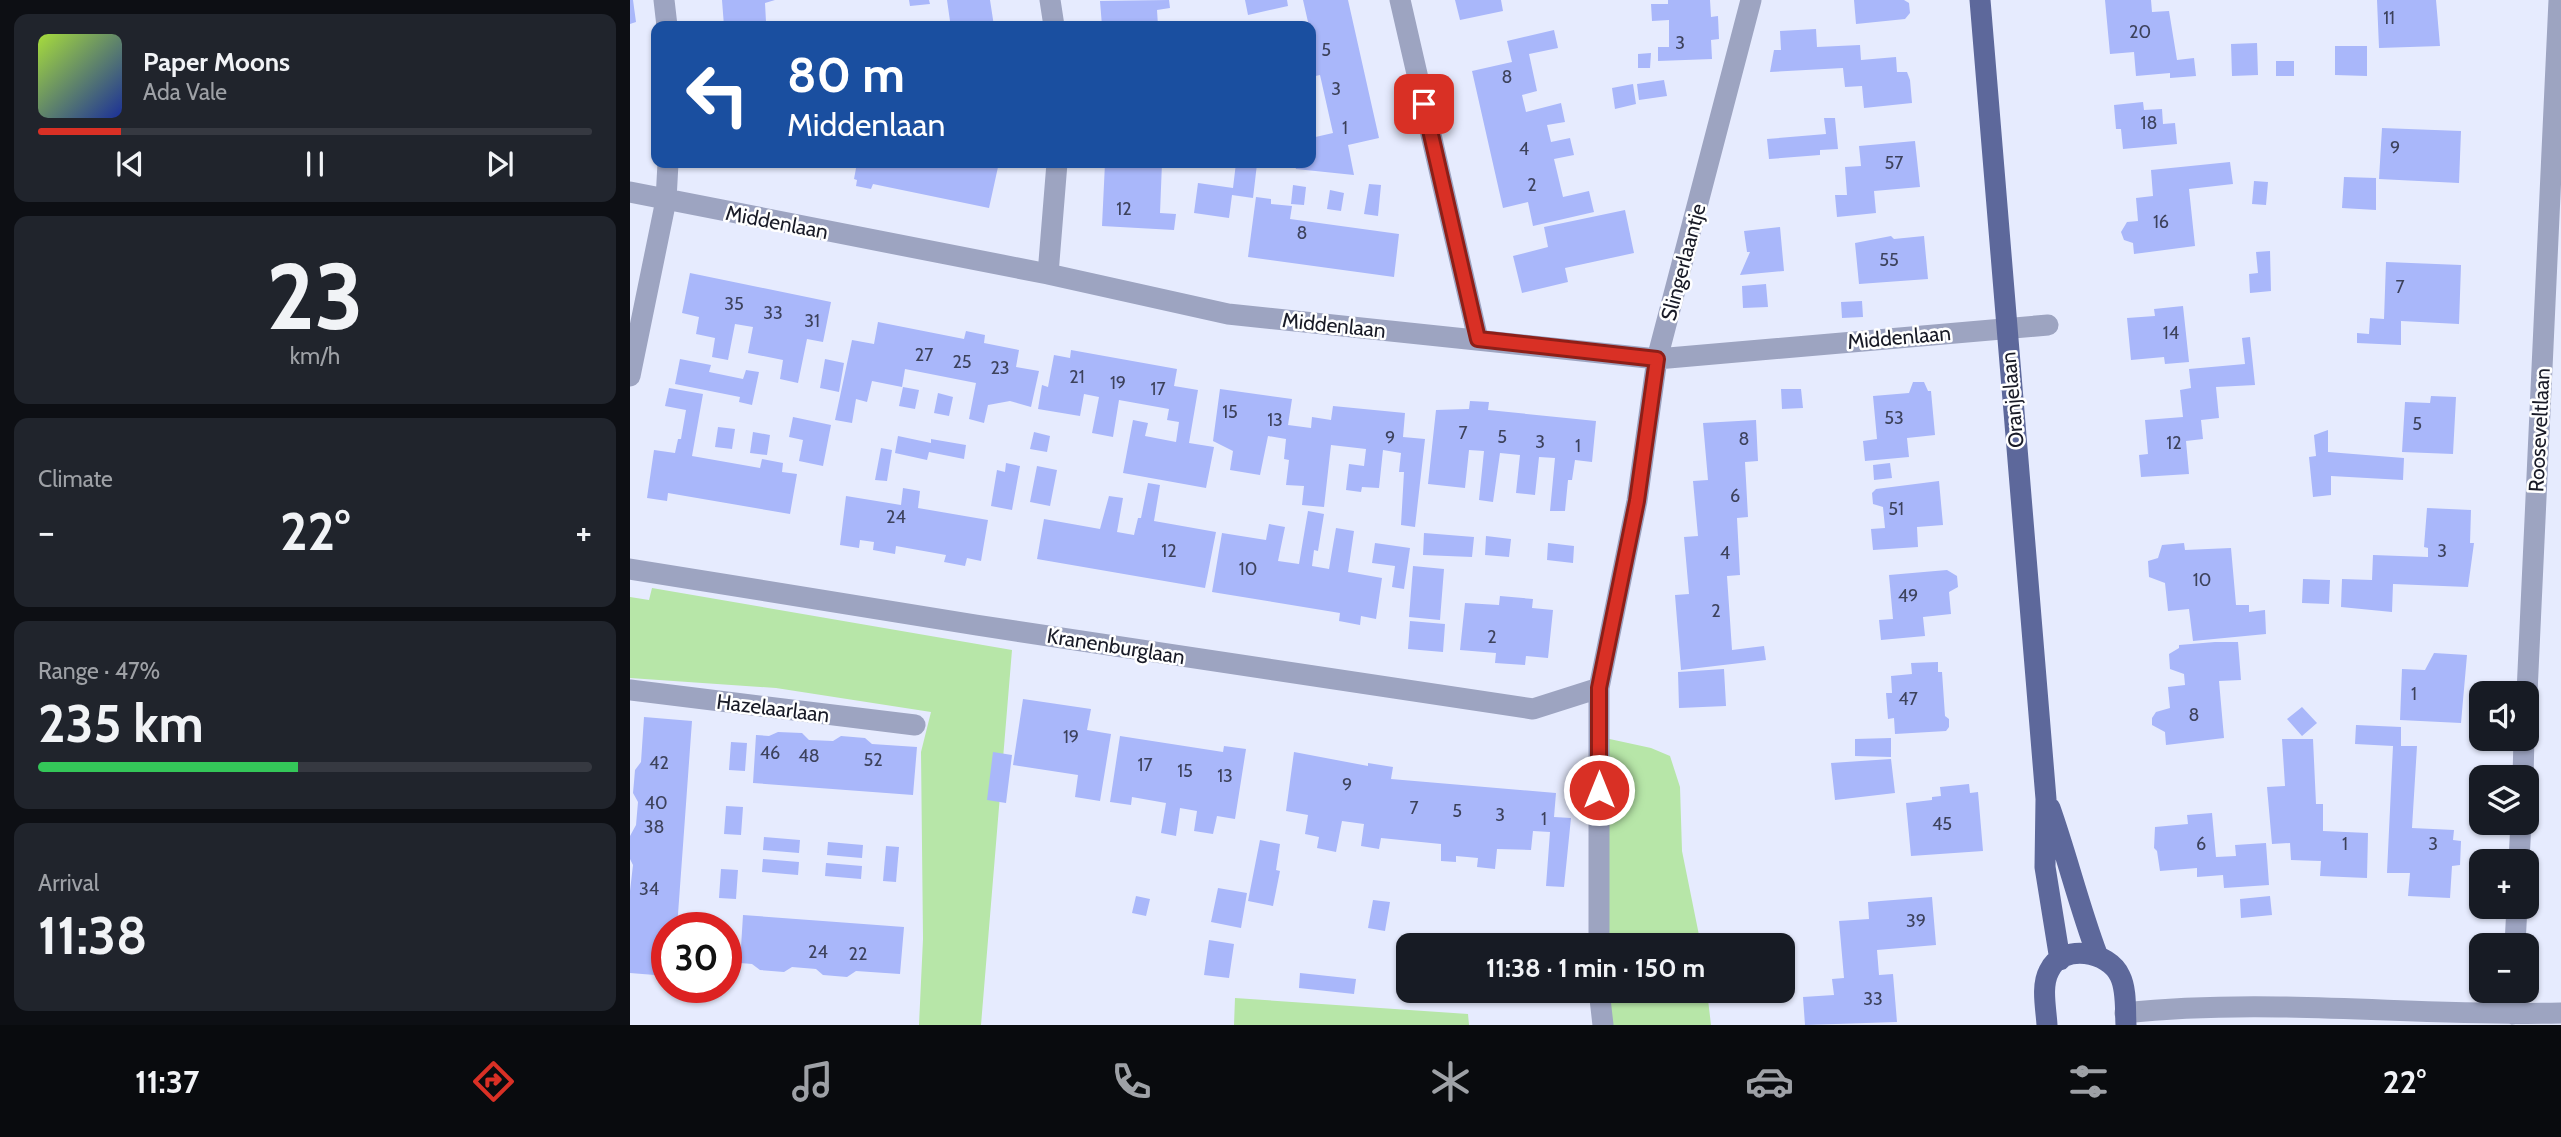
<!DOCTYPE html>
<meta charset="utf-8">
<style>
:root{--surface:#171b24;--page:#20242c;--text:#f1f3f6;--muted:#9ea1a6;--line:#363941;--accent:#d93025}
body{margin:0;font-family:Cabin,sans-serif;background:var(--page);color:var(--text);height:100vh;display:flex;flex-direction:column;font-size:26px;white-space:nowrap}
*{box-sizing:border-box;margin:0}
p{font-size:23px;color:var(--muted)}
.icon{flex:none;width:38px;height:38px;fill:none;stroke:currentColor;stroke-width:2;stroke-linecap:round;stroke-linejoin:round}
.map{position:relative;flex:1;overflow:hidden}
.drawer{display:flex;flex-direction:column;gap:14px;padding:14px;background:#0d0f14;width:630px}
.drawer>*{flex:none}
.guide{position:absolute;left:21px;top:21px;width:665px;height:147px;border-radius:14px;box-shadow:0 2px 5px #0004;background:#1a4fa0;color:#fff;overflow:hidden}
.fabs{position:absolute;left:1839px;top:681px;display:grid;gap:14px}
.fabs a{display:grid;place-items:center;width:70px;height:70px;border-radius:14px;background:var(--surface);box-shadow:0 2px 5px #0004;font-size:35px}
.speed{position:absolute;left:21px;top:912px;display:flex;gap:14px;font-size:35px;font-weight:700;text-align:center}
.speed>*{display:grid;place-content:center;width:91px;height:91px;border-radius:50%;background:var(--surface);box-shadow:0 2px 5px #0004;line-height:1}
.speed .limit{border:10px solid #d22;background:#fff;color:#111}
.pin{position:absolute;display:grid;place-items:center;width:60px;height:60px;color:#fff;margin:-30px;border-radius:14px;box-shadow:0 4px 10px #0006}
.me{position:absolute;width:77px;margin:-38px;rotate:0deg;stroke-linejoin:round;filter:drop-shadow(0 0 5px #0008)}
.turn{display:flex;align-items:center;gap:24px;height:147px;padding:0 21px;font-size:32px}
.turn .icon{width:91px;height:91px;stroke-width:2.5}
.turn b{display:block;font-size:49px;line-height:60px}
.big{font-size:52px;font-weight:700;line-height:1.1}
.drawer .tile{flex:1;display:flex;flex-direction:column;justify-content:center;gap:10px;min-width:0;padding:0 24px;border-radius:14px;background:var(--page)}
.drawer .dial{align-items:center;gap:0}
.dial b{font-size:91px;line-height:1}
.song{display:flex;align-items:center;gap:21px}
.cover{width:84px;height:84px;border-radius:10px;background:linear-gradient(135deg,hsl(80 70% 55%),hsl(230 70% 35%))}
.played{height:7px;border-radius:4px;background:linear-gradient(90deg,var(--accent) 15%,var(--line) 15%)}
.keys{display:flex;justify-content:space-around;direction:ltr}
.heat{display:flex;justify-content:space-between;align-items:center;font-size:38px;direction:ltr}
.charge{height:10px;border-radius:5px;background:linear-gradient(90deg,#34c759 47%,var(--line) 0)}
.trip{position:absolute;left:766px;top:933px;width:399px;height:70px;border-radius:14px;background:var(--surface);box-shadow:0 2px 5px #0004;font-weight:700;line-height:70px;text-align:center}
.dock{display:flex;height:112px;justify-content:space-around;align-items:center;background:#090b0e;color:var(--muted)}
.dock .icon{width:49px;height:49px}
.dock .selected{color:var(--accent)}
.dock b{font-size:32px;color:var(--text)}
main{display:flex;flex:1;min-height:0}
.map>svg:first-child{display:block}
.green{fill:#b7e6a8}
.building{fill:#a9b7fa}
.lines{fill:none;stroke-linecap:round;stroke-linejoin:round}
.minor{stroke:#9da4c1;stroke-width:21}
.major{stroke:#5d689b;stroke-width:21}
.route-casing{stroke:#8d1f18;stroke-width:18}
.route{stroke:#d93025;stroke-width:12}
.labels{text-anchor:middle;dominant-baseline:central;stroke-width:5;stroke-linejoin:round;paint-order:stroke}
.number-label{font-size:18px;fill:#3d425c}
.street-label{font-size:21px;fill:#191b27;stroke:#fff}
</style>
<main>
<section class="drawer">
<div class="tile">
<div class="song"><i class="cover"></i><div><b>Paper Moons</b><p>Ada Vale</p></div></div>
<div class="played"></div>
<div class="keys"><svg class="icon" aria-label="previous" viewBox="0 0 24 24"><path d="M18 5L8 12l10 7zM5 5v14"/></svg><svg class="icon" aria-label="pause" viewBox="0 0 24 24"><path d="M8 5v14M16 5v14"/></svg><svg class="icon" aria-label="next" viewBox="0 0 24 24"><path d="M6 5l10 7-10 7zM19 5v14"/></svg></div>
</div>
<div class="tile dial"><b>23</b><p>km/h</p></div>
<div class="tile"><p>Climate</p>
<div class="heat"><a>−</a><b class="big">22°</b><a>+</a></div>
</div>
<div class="tile"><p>Range · 47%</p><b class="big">235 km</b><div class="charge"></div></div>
<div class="tile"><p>Arrival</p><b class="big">11:38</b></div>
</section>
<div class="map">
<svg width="1931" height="1025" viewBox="0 0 1931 1025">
<rect width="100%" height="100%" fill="#e6ebfe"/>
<path class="green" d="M22 588 382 650 351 1025H289L293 939 291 752 301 712 146 688 0 678V597L19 600Z
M975 738 1021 748 1040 756 1050 787 1052 851 1071 945H973Z
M972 991H1077L1081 1025H976Z
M605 998 838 1014 839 1025H604Z"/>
<path class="building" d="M0 0H3L6 22 0 24Z
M92 0H145L135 3 136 22 148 21V26H94Z
M279 0H299L300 4 280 6Z
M317 0H360L364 26H297L320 21Z
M539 0 540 8 527 10 528 26H472L470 1Z
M615 0H657L658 6 618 15Z
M673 0H718L749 138 718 145 724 175 666 169 664 163H681V138L703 133 690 75 681 77V60L686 59 681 26H662L678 22Z
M825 0H871L873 11 830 20Z
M1038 0H1080L1081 17 1088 16 1089 39 1081 40 1082 59 1028 61V47H1039V20L1022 21 1021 4H1038Z
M1224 0H1274L1279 3 1280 13 1275 19 1226 24Z
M1475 0H1521L1522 12 1539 11 1547 60 1564 58 1566 76 1540 78V73L1506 76 1504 52 1480 54Z
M1747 0H1806L1810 46 1749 48Z
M1186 29 1187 47 1230 45 1231 60 1266 57 1267 72H1277L1280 80 1282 103 1234 108 1232 86 1215 87 1213 68 1140 72 1144 50H1151L1150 31Z
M924 30 928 48 899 54 907 91 892 95 896 112 931 103 935 122 917 125 921 142 940 138 944 155 924 159 933 197 959 191 964 212 903 226 898 202 873 208 842 71 882 62 877 41Z
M1627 43 1628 75 1602 76 1601 44Z
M1705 46H1737V76L1705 75Z
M1021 53 1020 68H1008V54Z
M1646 61H1664V76H1646Z
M1034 80 1037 96 1009 100 1007 84Z
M1003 84 1006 104 985 109 982 88Z
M1513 102 1514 110 1532 109 1533 124 1545 123 1547 144 1493 149 1491 129H1486L1484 105Z
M1194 118H1205L1208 149 1190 150V155L1139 159 1137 139 1196 134Z
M1752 128 1831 131 1829 183 1749 179Z
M1285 141 1290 187 1244 191 1246 213 1207 217 1205 195H1217L1215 167 1231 166 1229 146Z
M1600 162 1603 184 1559 189 1565 246 1504 254 1503 243 1494 240 1491 232 1497 222 1508 221 1506 198 1523 196 1521 170Z
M227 163H349L368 167 359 208 243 184 241 189 226 186 227 180 224 179Z
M475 163H532L530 213 546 214 544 230 472 226Z
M606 163 627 164 623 198 602 195 599 218 564 213 568 183 603 188Z
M1714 177 1746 178V210L1712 208Z
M1624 181 1638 182 1636 205 1622 204Z
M739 184 751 185 748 216 734 214Z
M663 185 676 187 674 205 661 204Z
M700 190 714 193 711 211 697 209Z
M626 197 641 199V204L662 206 660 219 769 234 764 277 618 257Z
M995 210 1004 253 935 268 938 282 892 293 883 256 918 247 914 227Z
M1150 227 1154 271 1110 275 1120 252H1117L1114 231Z
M1261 236 1264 239 1294 236 1298 279 1229 284 1225 243Z
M1640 251 1641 291 1620 293 1619 274 1628 273 1626 252Z
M1756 262 1831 265 1829 324 1771 321V345L1727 343V333L1739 334 1740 318 1754 319Z
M60 273 201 302 193 342 177 339 168 383 150 379 153 360 118 353 123 327 105 324 98 360 82 357 85 338 66 334 69 317 52 313Z
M1136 284 1138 307 1113 308 1112 286Z
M1232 301 1233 317 1212 318 1211 302Z
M1553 306 1559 362 1535 364 1534 357 1501 360 1497 318 1525 316 1524 309Z
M248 322 334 339 336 331 355 335 354 343 389 350 386 367 409 371 401 407 380 401 358 405 354 423 339 419 346 383 275 369 272 387 242 381 237 402 226 399 222 423 205 420 222 340 244 344Z
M1620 337 1625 385 1586 387 1589 418 1571 420 1573 439 1556 441 1559 474 1511 477 1509 455 1518 454 1515 420 1553 417 1550 390 1561 388 1559 369 1615 364 1612 338Z
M441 350 547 369 544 386 568 390 559 443 584 447 576 488 493 473 503 420 518 423 515 436 546 442 549 422 537 420 539 409 489 400 483 437 462 433 469 397 454 394 450 416 408 409 412 385 418 387 424 355 440 358Z
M50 359 81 365 79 372 113 379 116 370 129 372 122 405 109 402 110 397 45 384Z
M195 359 214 363 209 392 190 388Z
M1283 382H1294L1298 391H1301L1305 435 1277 438 1279 457 1235 461 1233 441 1247 439 1243 396 1279 393Z
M273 387 289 390 285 409 269 406Z
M39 388 73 394 62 456 130 468 132 459 153 463 152 472 167 474 160 514 38 493 37 501 17 498 24 450 45 453 48 439H51L56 410 35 406Z
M590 389 662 399 658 425 681 428 682 417 701 420 703 406 775 413 773 437 795 439 785 527 771 525 774 472H769L771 453 753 450 749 488 732 487 731 492 716 490 719 464 734 466 736 449 701 445 694 507 672 505 674 486 656 485 659 460 654 459 656 439 638 436 630 475 600 470 603 451 583 441Z
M1151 389H1171L1173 408 1152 409Z
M308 393 323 397 319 416 304 413Z
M1801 396 1826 397 1823 454 1772 452 1775 402 1800 403Z
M840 401 859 402 858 410 966 421 962 462 945 460 942 480H938L935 511H920L925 458 909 457 905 495 886 493 890 455 870 453 863 502 849 500 854 451 839 450 835 488 798 484 806 410 839 409Z
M163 417 201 425 193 466 169 461 173 440 159 437Z
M1126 420 1128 461 1115 462 1118 517 1107 518 1110 575 1097 576 1102 650 1134 646 1136 660 1051 670 1045 595 1059 594 1054 537 1068 536 1063 481 1078 480 1073 423Z
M88 427 105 429 102 449 85 447Z
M1698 430V452L1774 458 1773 480 1701 476V495L1683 497 1679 457 1686 456 1684 435Z
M123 432 140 435 137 455 120 453Z
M404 432 420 436 417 452 400 449Z
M268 436 301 443V439L336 445 334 459 299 452 297 460 265 453Z
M251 448 262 450 257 481 245 480Z
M376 463 390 466 382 510 361 506 367 470 375 472Z
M1260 463 1262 478 1244 480 1243 465Z
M407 466 427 470 420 506 400 502Z
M1309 481 1313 525 1287 527 1288 547 1243 550 1241 529 1255 528 1253 507 1243 504 1242 493 1246 489Z
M518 483 530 485 524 521 586 532 575 588 407 559 414 519 470 529 479 496 493 498 487 532 504 535 508 518H511Z
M273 488 290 491 288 508 358 520 351 561 337 558 335 566 314 562 316 555 266 546 265 554 243 550 244 542 230 540 229 548 210 545 216 496 271 505Z
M1797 508 1841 510 1840 543H1844L1838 587 1763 584 1762 612 1711 607 1712 579 1742 580 1743 555 1798 557V548L1794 547Z
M678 511 694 514 688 551 684 550 682 566 699 569 706 528 724 531 718 572 752 578 746 619 731 616 730 625 709 621 710 613 582 592 592 533 636 540 639 524 655 527 648 561 669 564Z
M794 533 844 537 842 557 793 555Z
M856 536 881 539 879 557 855 555Z
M745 543 780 548 774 589 762 587 765 566 742 563Z
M918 543 944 546 943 563 917 560Z
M1554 543 1555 550 1601 548 1606 605H1619V612L1635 610 1636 634 1563 641 1559 609 1538 611 1535 583 1519 577 1518 561 1528 558 1532 545Z
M783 566 814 569 810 620 779 617Z
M1317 570 1327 576 1328 587 1319 592 1321 614 1293 617 1295 636 1251 640 1249 620 1263 619 1259 575Z
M1673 579 1700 580 1699 604 1672 603Z
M870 596 903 599 902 608 923 610 918 658 896 656 895 665 865 663 866 653 830 650 835 603 869 605Z
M780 621 815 624 813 652 778 649Z
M1585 642H1608L1611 680 1589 681 1594 738 1536 745 1535 732 1522 725V718L1526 712 1540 708 1538 687 1555 685 1554 674 1540 669 1539 654 1549 648V645Z
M1804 653 1837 655 1831 723 1770 720 1772 669 1795 670Z
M1308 662V672H1312L1315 716 1319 719V727L1316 731 1265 734 1264 718 1258 719 1256 693H1262L1261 676 1282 674 1281 663Z
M1094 669 1096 706 1049 708 1048 672Z
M393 699 461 709 457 730 481 734 470 801 445 797 448 775 383 765Z
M1672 707 1687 723 1672 736 1657 719Z
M14 717 62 721 47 928H37V976L0 973V891L3 865 0 859V836L6 825 8 802 3 793 4 782 5 770 11 762Z
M1726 725 1771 727V746H1787L1782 828 1824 830 1823 840 1831 841 1830 865 1822 866 1820 898 1778 896 1780 873H1757L1763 746 1725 744Z
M148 732 172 733 179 740 203 741 211 736 235 738 242 744 287 747 283 795 123 783 126 735 139 736Z
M490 736 593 752 594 746 616 749 605 819 587 816 583 834 564 831 567 811 550 808 546 836 531 833 536 803 502 797 501 805 480 802Z
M1261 738V757L1225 756V739Z
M1652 739H1683L1686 804H1693V831L1738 833 1737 878 1690 876 1691 861 1661 860 1660 843 1642 844 1637 787 1655 786Z
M101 742 117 743 115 771 99 770Z
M363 752 382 755 376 803 357 800Z
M664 752 738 766V763L763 767 761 779 926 793 924 817 941 818 934 887 916 886 920 832 903 831 901 850 867 849 865 869 847 867 848 858 826 856V862L811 861V844L751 838 749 849 731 846 734 824 712 821 706 852 687 848 689 837 675 834 678 815 656 811Z
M1261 759 1265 793 1205 800 1201 763Z
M1339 784 1340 793 1348 792 1353 851 1281 856 1276 803 1302 800V797L1311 796 1310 787Z
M96 806 113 807 111 835 94 834Z
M1582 813 1586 857 1606 856 1605 845 1636 843 1639 885 1594 888 1593 875 1567 877V868L1530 871 1527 851 1524 848 1525 827 1558 824 1557 815Z
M134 837 170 840 169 853 133 850Z
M630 840 650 844 646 870 650 871 643 906 618 901Z
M198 842 233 845 232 858 197 855Z
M256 846 269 847 266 882 253 881Z
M133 859 169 862 168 875 132 872Z
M196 863 232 866 231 879 195 876Z
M91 869 108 870 106 899 89 898Z
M588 888 617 893 611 928 581 922Z
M506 896 520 899 516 916 502 913Z
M1640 896 1642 915 1611 918 1610 899Z
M1302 897 1306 945 1247 950 1249 975 1263 974 1267 1022 1175 1025 1173 997 1204 995 1202 979 1214 978 1209 921 1239 919 1238 902Z
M743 900 760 902 755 931 738 928Z
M113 915 274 927 270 974 226 971 217 977 193 975 186 969 162 967 154 972 130 970 122 964 110 963Z
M96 932H104L102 961H96Z
M579 940 604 944 599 978 574 975Z
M670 973 726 979 724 994 669 988Z
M808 990H837L836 1003 807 1001Z
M861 990H892V995Z"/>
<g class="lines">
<path class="minor" d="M34 0 37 26
M420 0 424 26
M770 0 848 339
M0 192 418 274 598 314 1027 359 1418 325
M418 274 427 163
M0 376 36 200 38 163
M0 569 346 625 903 709 969 688
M0 690 285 725
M1897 693 1929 0
M1893 777 1894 738
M1889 861 1891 822
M969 945V688L1007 501 1027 359 1121 0
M1885 945 1887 906
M969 990 973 1025
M1495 1013C1640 997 1786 1017 1931 1013
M1882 1014 1883 990"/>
<path class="major" d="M1350 0 1416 799 1415 867 1430 960
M1420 808C1437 856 1449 906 1467 954
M1417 1025C1416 1008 1411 986 1419 971 1432 943 1479 951 1490 976 1497 990 1495 1010 1496 1025"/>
</g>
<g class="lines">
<defs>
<path id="route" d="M794 104 848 339 1027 359 1007 501 969 688V790"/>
</defs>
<use href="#route" class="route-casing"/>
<use href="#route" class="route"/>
</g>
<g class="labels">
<g class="number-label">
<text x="1759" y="18">11</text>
<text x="1510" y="32">20</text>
<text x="1050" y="43">3</text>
<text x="696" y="50">5</text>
<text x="877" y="77">8</text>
<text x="706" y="89">3</text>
<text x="1519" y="123">18</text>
<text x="715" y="128">1</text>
<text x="1765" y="148">9</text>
<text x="894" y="149">4</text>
<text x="1264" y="163">57</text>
<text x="902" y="185">2</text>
<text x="494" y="209">12</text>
<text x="1531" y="222">16</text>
<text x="672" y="233">8</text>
<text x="1259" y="260">55</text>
<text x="1770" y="287">7</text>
<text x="104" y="304">35</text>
<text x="143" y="313">33</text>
<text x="182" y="321">31</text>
<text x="1541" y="333">14</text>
<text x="294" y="355">27</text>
<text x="332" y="362">25</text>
<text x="370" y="368">23</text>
<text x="447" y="377">21</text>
<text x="488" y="383">19</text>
<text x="528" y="389">17</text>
<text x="600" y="412">15</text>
<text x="1264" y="418">53</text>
<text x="645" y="420">13</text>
<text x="1787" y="424">5</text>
<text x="833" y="433">7</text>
<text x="872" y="437">5</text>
<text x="760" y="438">9</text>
<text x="1114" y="439">8</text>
<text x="910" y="442">3</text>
<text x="1544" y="443">12</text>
<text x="948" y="446">1</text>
<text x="1105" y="496">6</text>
<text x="1266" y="509">51</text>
<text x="266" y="517">24</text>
<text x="539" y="551">12</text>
<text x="1812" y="551">3</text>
<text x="1095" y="553">4</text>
<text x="618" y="569">10</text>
<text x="1572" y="580">10</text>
<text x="1278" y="596">49</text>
<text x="1086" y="611">2</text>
<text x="862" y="637">2</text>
<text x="1784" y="694">1</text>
<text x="1278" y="699">47</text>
<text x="1564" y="715">8</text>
<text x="441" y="737">19</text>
<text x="140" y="753">46</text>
<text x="179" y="756">48</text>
<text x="243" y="760">52</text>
<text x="29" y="763">42</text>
<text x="515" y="765">17</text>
<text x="555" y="771">15</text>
<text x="595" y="776">13</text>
<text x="717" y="785">9</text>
<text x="26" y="803">40</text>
<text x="784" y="808">7</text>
<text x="827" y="811">5</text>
<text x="870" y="815">3</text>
<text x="914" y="819">1</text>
<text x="1312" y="824">45</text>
<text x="24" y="827">38</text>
<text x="1571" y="844">6</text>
<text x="1715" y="844">1</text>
<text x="1803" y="844">3</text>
<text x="19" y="889">34</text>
<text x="1286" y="921">39</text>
<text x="188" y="952">24</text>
<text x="228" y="954">22</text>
<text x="1243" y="999">33</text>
</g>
<g class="street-label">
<text transform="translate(147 222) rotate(11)">Middenlaan</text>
<text transform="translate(1053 262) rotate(-75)">Slingerlaantje</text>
<text transform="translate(704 325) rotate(6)">Middenlaan</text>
<text transform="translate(1269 337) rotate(-5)">Middenlaan</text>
<text transform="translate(1382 400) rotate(-95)">Oranjelaan</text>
<text transform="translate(1909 430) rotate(-87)">Rooseveltlaan</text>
<text transform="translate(486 646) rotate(9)">Kranenburglaan</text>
<text transform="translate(143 708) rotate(7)">Hazelaarlaan</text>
</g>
</g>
</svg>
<div class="fabs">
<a><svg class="icon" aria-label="sound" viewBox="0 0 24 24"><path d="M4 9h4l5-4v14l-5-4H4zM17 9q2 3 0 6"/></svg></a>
<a><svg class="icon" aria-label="layers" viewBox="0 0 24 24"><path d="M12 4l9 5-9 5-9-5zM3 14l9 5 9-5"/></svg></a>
<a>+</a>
<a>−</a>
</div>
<div class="speed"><div class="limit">30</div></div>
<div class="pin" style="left:794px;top:104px;background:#d93025"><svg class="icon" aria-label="arrive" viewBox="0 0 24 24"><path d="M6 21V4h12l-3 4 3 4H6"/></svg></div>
<svg class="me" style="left:969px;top:790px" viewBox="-20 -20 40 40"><circle r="17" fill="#d93025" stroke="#fff" stroke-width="3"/><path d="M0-11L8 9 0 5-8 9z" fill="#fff"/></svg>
<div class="trip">11:38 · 1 min · 150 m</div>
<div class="guide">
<div class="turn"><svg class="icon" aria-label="left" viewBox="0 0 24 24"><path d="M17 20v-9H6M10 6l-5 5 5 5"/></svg><div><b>80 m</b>Middenlaan</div></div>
</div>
</div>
</main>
<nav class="dock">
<b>11:37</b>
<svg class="icon selected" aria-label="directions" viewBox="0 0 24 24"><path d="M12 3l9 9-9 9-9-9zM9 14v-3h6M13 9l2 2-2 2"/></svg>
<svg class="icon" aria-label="music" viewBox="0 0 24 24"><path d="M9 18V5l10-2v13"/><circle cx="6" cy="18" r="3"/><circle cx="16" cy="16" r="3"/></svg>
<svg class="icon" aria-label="phone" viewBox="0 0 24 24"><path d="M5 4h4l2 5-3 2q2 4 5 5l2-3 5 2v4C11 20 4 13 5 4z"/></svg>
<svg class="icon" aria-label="climate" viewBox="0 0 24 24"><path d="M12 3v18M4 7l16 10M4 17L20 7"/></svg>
<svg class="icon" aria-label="car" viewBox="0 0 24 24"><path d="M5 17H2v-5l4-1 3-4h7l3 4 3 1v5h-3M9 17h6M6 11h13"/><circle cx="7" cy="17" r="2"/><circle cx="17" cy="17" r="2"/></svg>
<svg class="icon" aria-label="filters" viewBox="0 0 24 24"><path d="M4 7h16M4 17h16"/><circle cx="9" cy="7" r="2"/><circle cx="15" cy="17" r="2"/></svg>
<b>22°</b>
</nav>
